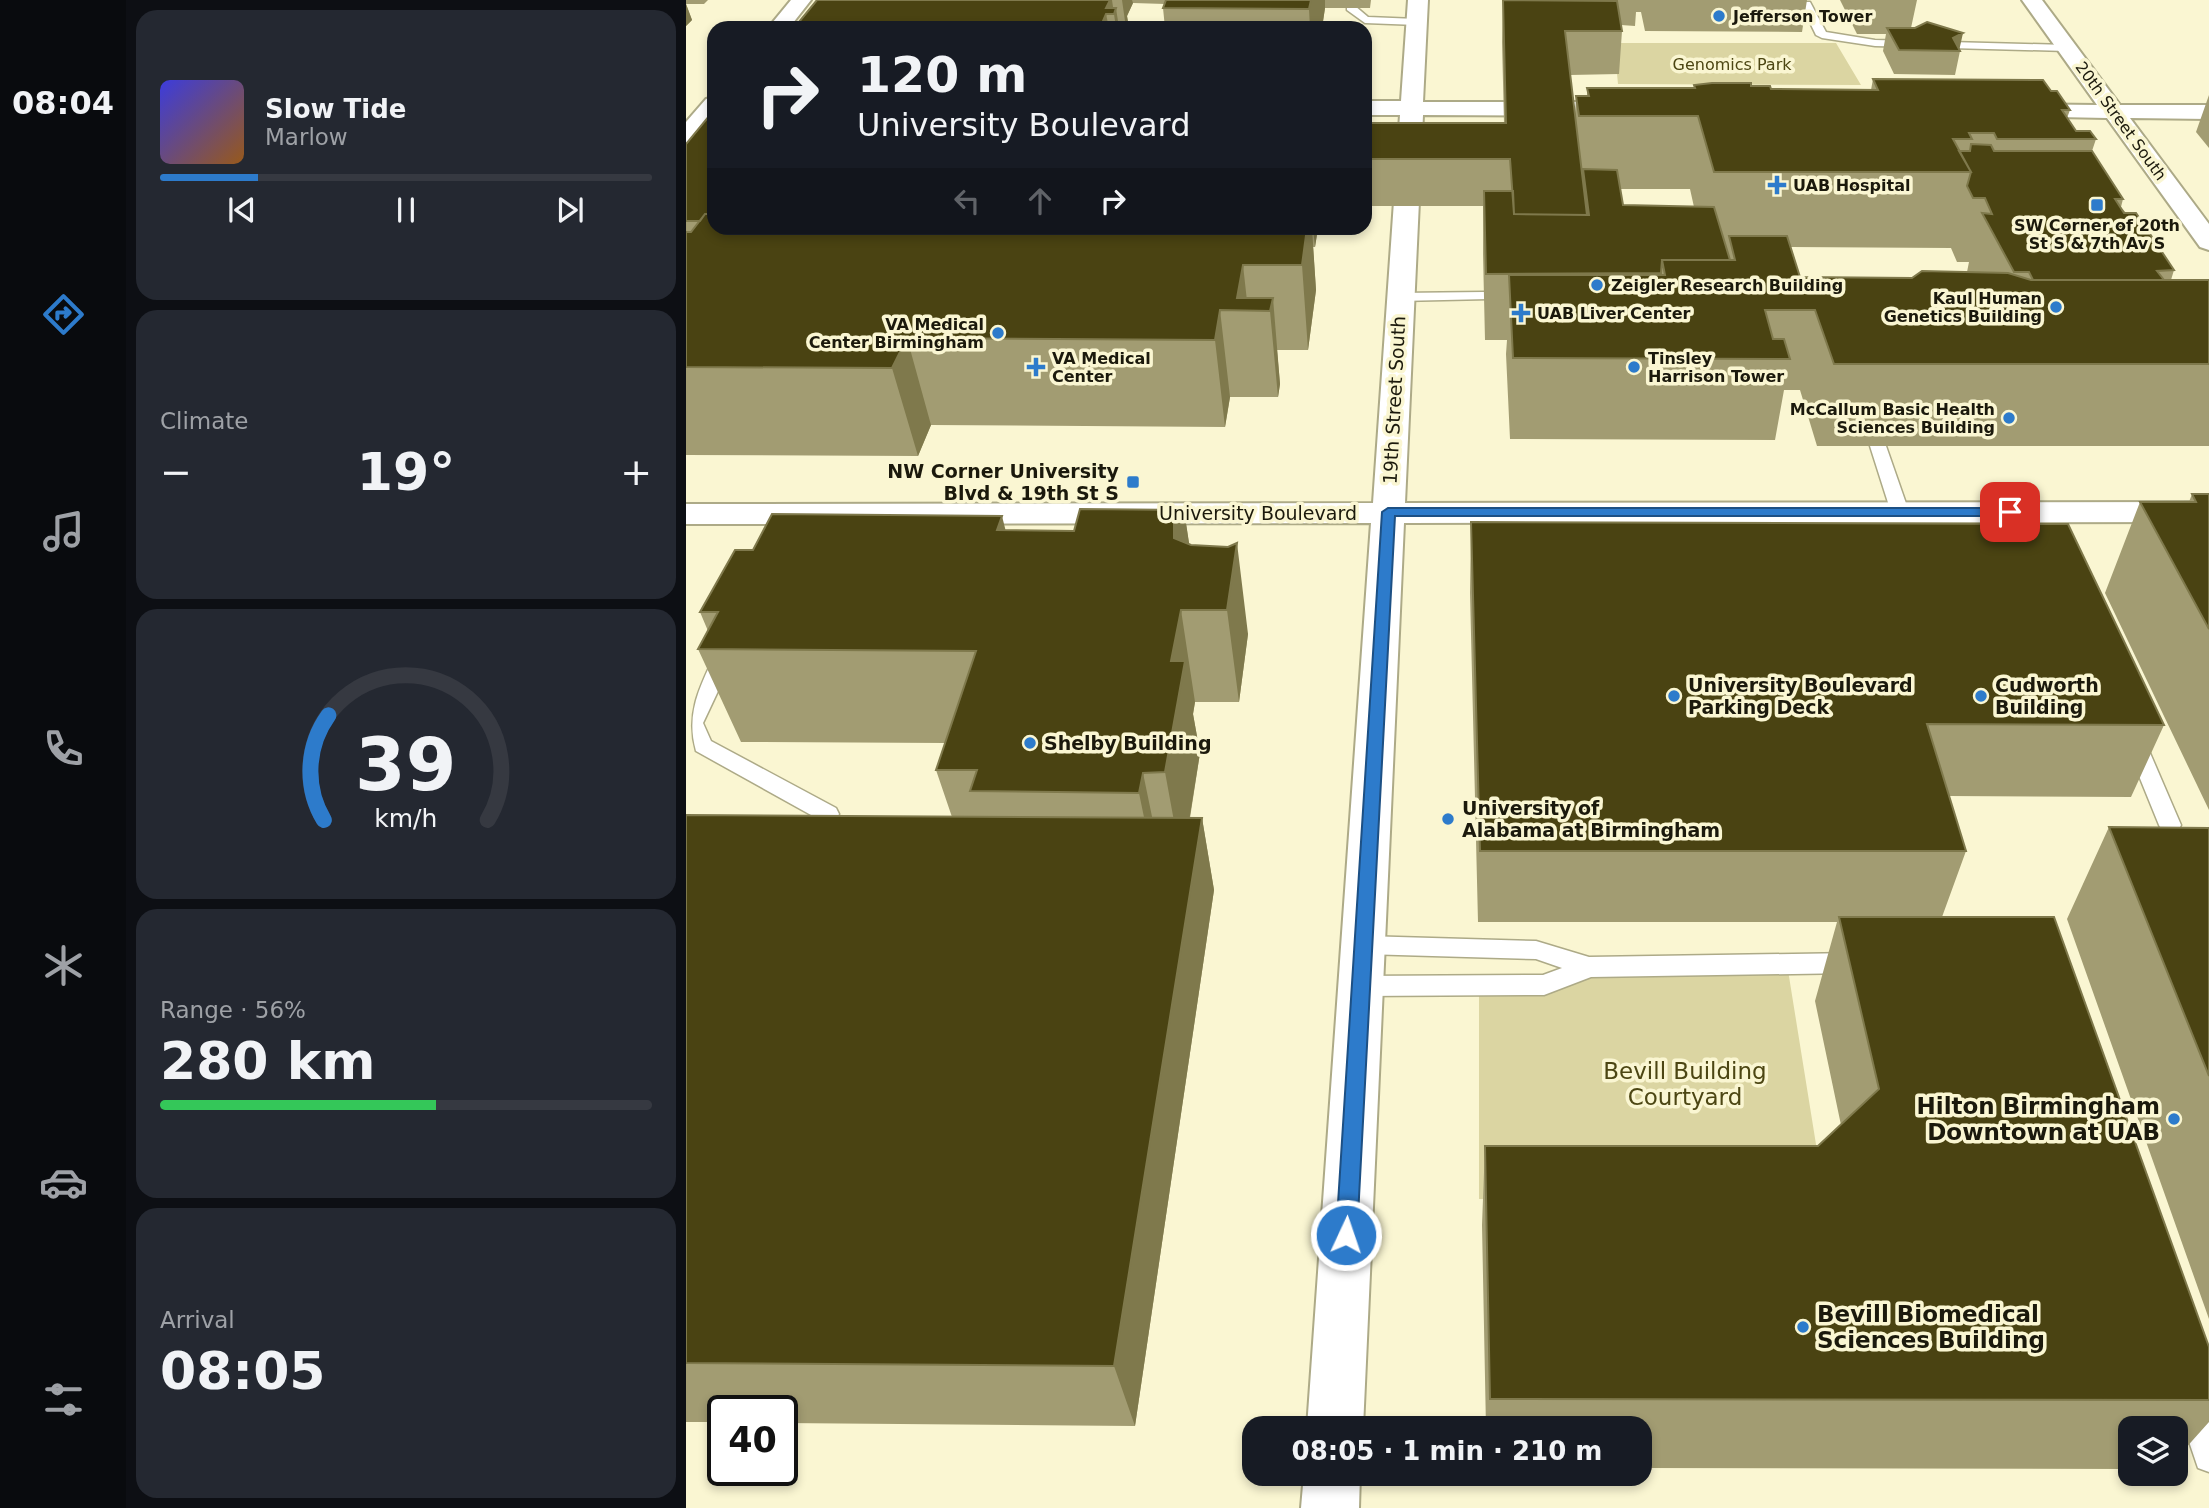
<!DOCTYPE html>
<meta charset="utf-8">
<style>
:root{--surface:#171b24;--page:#242831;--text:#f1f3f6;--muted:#9ea1a6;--line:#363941;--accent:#2d7bcb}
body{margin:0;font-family:"DejaVu Sans",sans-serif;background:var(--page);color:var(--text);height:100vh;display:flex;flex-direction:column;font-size:26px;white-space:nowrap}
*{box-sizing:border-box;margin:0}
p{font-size:23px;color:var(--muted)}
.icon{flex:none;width:38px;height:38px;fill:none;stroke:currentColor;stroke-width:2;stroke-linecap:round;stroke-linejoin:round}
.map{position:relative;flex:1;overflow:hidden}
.drawer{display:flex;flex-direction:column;gap:10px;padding:10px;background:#0d0f14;width:560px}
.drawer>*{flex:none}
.hud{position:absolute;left:21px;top:21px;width:665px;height:214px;border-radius:21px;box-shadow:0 4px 10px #0003;background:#171b24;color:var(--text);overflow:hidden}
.buttons{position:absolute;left:1432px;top:1416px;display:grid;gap:14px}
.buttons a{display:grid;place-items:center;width:70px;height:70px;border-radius:14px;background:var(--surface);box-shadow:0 4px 10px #0003;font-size:35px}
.speed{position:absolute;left:21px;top:1395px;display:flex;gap:14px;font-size:35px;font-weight:700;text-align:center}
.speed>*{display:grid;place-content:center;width:91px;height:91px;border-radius:50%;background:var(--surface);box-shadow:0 4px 10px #0003;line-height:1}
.speed .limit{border:4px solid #111;border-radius:10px;background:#fff;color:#111}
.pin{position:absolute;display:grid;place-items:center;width:60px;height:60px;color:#fff;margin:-30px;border-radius:14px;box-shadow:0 4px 10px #0006}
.me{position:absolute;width:77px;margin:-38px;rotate:3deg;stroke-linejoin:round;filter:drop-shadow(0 0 5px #0008)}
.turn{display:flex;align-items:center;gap:24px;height:147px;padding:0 35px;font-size:32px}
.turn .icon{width:91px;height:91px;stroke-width:2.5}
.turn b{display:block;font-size:49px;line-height:60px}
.lanes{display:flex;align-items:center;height:66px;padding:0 35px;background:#0003;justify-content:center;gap:35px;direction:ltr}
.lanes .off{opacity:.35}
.big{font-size:52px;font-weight:700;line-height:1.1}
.drawer .card{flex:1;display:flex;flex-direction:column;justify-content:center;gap:10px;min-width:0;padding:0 24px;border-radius:21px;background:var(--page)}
.drawer .dial{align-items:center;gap:0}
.dial svg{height:182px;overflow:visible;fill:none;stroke:var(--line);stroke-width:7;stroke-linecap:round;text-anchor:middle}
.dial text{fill:var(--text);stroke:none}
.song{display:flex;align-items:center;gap:21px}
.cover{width:84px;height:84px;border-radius:10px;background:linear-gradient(135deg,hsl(240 70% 55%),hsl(30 70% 35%))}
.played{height:7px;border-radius:4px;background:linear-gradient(90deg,var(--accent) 20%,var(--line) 20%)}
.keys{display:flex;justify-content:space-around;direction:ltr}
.heat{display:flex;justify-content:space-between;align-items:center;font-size:38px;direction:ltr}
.charge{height:10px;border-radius:5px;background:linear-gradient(90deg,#34c759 56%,var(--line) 0)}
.trip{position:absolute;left:556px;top:1416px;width:410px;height:70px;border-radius:21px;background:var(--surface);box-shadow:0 4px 10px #0003;font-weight:700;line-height:70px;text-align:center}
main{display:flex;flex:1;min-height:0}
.menu{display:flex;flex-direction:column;width:126px;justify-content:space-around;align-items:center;background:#090b0e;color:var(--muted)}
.menu .icon{width:49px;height:49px}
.menu .current{color:var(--accent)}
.menu b{font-size:32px;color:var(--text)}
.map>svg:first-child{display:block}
.green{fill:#dbd5a2}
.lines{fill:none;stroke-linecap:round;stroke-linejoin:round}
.lane-casing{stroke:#adaa87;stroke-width:3}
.secondary-casing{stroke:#adaa87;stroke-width:4}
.lane{fill:#fff;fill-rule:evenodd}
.secondary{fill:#fff;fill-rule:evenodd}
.wall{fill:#a29c72;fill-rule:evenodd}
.shaded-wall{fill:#7f794c}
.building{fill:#4a4312;stroke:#7f794c;stroke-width:2}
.route{fill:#2d7bcb;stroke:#1d5084;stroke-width:2}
.poi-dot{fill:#2d7bcb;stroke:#faf6d2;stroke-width:2.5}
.labels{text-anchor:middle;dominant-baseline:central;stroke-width:7;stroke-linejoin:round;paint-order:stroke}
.far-poi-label{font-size:16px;font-weight:bold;fill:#1b190c;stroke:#faf6d2;text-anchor:start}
.far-park-label{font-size:16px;fill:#4c4613;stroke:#faf6d2}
.far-street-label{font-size:16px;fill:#1b190c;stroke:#faf6d2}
.street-label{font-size:19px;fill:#1b190c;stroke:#faf6d2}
.poi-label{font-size:19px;font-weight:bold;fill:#1b190c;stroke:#faf6d2;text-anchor:start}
.near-park-label{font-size:23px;fill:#4c4613;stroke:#faf6d2}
.near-poi-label{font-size:23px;font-weight:bold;fill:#1b190c;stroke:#faf6d2;text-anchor:end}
</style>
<main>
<nav class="menu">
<b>08:04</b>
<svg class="icon current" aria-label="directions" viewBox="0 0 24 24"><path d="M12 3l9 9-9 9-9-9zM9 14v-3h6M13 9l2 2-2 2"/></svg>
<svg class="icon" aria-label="music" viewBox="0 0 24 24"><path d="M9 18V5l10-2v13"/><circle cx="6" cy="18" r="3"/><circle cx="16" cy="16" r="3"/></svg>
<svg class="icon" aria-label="phone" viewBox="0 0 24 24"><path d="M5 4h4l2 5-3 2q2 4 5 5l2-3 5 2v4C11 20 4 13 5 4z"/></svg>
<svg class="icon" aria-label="climate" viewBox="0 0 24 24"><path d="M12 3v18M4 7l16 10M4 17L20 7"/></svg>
<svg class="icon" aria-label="car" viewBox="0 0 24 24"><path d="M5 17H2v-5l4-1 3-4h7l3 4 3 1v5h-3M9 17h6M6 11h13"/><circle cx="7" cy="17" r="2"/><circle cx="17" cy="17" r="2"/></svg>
<svg class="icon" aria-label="filters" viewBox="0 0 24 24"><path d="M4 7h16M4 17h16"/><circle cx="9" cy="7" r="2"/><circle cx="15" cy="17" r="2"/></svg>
</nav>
<section class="drawer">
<div class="card">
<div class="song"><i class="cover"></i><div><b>Slow Tide</b><p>Marlow</p></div></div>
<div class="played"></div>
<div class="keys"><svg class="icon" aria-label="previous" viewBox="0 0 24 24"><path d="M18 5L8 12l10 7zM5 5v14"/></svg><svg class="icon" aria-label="pause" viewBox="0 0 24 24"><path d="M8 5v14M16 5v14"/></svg><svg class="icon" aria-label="next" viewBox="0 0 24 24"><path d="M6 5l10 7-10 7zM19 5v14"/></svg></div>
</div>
<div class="card"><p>Climate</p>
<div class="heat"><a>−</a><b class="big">19°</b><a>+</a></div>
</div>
<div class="card dial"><svg viewBox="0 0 100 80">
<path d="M14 69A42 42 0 1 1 86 69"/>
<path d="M14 69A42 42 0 0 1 16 23" stroke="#2d7bcb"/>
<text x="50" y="56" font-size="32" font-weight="700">39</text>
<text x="50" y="72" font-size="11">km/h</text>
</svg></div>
<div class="card"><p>Range · 56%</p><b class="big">280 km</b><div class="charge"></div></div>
<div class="card"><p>Arrival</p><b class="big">08:05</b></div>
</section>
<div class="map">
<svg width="1523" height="1508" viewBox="0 0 1523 1508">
<rect width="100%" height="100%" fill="#faf6d2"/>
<path class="green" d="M928 43H1150L1175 85 932 84Z
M1101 964 1133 1163 1100 1205 793 1199V985H858L903 967Z"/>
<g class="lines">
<defs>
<path id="lane" d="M1116 2H1124L1140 32 1189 40 1381 45 1387 48 1381 51 1189 46 1136 38 1130 35 1115 4Z
M661 6H669L682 17 731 19 736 22 731 25 679 23 661 10Z
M798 292 805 296 803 299 713 301 706 297 713 293Z
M1192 441 1200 446 1223 512 1220 516 1214 517 1205 512 1184 446Z
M38 650 45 652 48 657 17 723 25 741 150 808 153 814 150 820 142 822 134 820 10 751C0 716 12 690 28 657L31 652Z
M1448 732 1455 734 1458 739 1495 825 1492 831 1484 833 1476 831 1473 825 1438 739 1441 734Z
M678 936 850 941 903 957 1167 953 1175 956 1179 963 1175 970 1167 973 905 977 858 995 675 996 666 993 663 986 666 979 675 976 857 975 876 968 850 959 678 954 670 952 666 945 670 938Z
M1506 1391 1517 1395 1523 1412V1472L1512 1468 1491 1406 1495 1395Z"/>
<path id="secondary" d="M105 0H125L103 28H82Z
M722 0H742L737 102H943L951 104 954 109 951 114 943 116 737 115 719 503 1523 502V522L718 523 677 1428H621L685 523 0 524V504L687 503 714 115H679V101H715Z
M1336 0H1356L1434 105H1523V119L1444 118 1523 224V250L1514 247 1421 118 1324 116 1321 111 1324 106 1332 104 1411 105Z
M28 97V118L8 141 0 143V122L20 99Z
M618 1474H674L673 1508H615Z"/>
</defs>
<use href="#lane" class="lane-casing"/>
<use href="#secondary" class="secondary-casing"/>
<use href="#lane" class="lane"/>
<use href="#secondary" class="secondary"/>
</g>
<path class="wall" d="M0 0H22L18 4H0L6 20 0 26Z
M131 0H685L684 8H639L636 28H479L477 8 479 4 447 3 441 16 443 28H108Z
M817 0H1121L1116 32 959 31 955 12H950L949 26 935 25 936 31 933 74 884 75 889 114 890 96H901V88H1008V85L1065 86 1085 89 1185 90 1187 79 1365 91 1384 110 1381 118 1390 131 1410 139 1406 151 1437 199 1435 207 1488 270 1485 280H1523V446H1131L1114 390H1098L1089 440 824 439 820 354 821 340H799L797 254V206H679V123H818L816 42ZM934 189H1004L1008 207 937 205ZM1105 247 1265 248 1271 262H1283L1281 272 1226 278 1114 277Z
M1154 0H1231L1225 28 1273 49 1274 51 1269 75 1208 74 1197 51 1200 34H1171Z
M1523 95V148L1510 132Z
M0 144 28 228H632L629 247H627L630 290 622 350H591L594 384 592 397H544L539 427 245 425 232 456 0 455Z
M1506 494H1523V810L1419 593 1454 502H1503Z
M498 510 503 544 562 634 553 702H509L507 714 514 753 504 818H516L528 890 449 1426 96 1423V1410H37V1422H0V815L266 817 250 770 259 743 55 742 12 649 22 631 14 612 67 550 319 530 388 531Z
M785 522 1478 725 1445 797 1263 796 1280 851 1256 917 1523 1347V1422L1489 1460V1428H1444V1469L954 1468V1428H800L796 1225 799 1146H1132L1155 1125 1129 1001 1151 922H792L784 593Z
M1423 827 1523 828V1319L1381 919Z"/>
<path class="shaded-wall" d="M424 0H426L428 14 420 8Z
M436 0H446L447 3 441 16 443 28H440Z
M625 0H639V8L636 28H624L623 9Z
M0 4 6 20 0 26Z
M430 8 433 28H430L428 14Z
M420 14 423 28H414Z
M1277 33 1273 51 1267 38Z
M621 228H626L630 290 622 350 616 265Z
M627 228H632L629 247Z
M557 265 562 310 551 298Z
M587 298 594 384 592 397 584 311Z
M534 310 544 397 539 427 529 340Z
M221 338 245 425 232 456 206 368Z
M498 510 512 601 488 538V517Z
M316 516 339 608 311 530Z
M551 543 562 634 553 702 541 610Z
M495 610 509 702 507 714 514 753 496 865 479 772 485 661Z
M457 773 476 865 472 885 453 793Z
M516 818 528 890 449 1426 428 1366Z"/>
<path class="building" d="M131 0H424L420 8H430L428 14H420L414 28H108Z
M480 0H625L623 9 477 8Z
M817 0 931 1 936 31H879L901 215 828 214 824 159H679V123H820Z
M1241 22 1277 33 1267 38 1274 51 1213 50 1201 28H1229Z
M1187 79 1357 80 1365 91H1371L1384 110H1376L1390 131H1404L1410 139H1311L1308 133H1283L1286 139H1267L1285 172H1028L1012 116H893L890 96H903L901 88H1009L1008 85 1026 83H1065V86H1084L1085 89 1192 90Z
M28 110V214H19L14 221H0V144Z
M1285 144 1305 145 1308 151H1406L1437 199H1429L1438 213H1450L1488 270 1471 271 1478 280H1347L1343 272H1328L1296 213 1306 214 1299 198H1287L1281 186 1285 172 1273 151H1284Z
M897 169 931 170 937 205 1028 207 1044 260H976L975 273 800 274 798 191H827L828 214 903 215Z
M19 214H28V228H621L616 265H557L551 298H587L584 311 534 310 529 340 221 338 206 368 0 367V232H5Z
M1043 236H1101L1114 277 1226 278 1236 271 1322 273 1345 280H1523V364H1148L1129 310H1079L1087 339H1098L1104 359 827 358 823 275H979L976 260H1049Z
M1506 494H1523V629L1454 502H1510Z
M394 509 498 510 488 517V538L505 545 542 547 551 543 541 610H495L485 661H499L479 772 457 773 453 793 284 791 291 770H250L290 651 12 649 32 612H14L49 550H67L86 514 316 516 311 530 388 531Z
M785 522 1382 524 1478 725 1241 724 1280 851H794Z
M0 815 516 818 428 1366 0 1363Z
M1423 827 1523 828V1076Z
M1153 917H1368L1523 1347V1400L804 1399 799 1146H1132L1193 1089Z"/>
<path class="route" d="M702 508H1324L1331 512 1324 516H709L671 1235 667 1241 660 1244 653 1241 650 1235 696 512Z"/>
<g class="poi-dot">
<circle cx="1033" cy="16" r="7"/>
<path d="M1087.5 174.5h7v7h7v7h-7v7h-7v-7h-7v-7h7z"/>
<rect x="1404" y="198" width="14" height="14" rx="3.5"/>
<circle cx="911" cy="285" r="7"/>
<circle cx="1370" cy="307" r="7"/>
<path d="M831.5 302.5h7v7h7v7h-7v7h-7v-7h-7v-7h7z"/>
<circle cx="312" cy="333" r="7"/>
<path d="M346.5 356.5h7v7h7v7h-7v7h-7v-7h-7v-7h7z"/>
<circle cx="948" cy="367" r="7"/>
<circle cx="1323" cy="418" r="7"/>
<rect x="440" y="475" width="14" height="14" rx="3.5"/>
<circle cx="988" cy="696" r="7"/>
<circle cx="1295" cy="696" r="7"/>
<circle cx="344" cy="743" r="7"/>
<circle cx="762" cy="819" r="7"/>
<circle cx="1488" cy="1119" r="7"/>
<circle cx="1117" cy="1327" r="7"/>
</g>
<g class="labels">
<g class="far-poi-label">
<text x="1047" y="16">Jefferson Tower</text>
<text x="1107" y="185">UAB Hospital</text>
<text x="1411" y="225" text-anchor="middle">SW Corner of 20th<tspan x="1411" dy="18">St S &amp; 7th Av S</tspan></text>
<text x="925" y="285">Zeigler Research Building</text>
<text x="1356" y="298" text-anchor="end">Kaul Human<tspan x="1356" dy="18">Genetics Building</tspan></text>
<text x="851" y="313">UAB Liver Center</text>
<text x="298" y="324" text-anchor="end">VA Medical<tspan x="298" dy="18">Center Birmingham</tspan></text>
<text x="366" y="358">VA Medical<tspan x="366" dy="18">Center</tspan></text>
<text x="962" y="358">Tinsley<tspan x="962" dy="18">Harrison Tower</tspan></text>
<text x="1309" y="409" text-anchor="end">McCallum Basic Health<tspan x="1309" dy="18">Sciences Building</tspan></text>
</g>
<g class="far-park-label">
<text x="1046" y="64">Genomics Park</text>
</g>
<g class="far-street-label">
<text transform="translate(1435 121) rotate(54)">20th Street South</text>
</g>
<g class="street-label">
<text transform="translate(708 400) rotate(-87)">19th Street South</text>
<text x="572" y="513">University Boulevard</text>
</g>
<g class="poi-label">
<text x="433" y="471" text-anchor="end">NW Corner University<tspan x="433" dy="22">Blvd &amp; 19th St S</tspan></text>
<text x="1002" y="685">University Boulevard<tspan x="1002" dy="22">Parking Deck</tspan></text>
<text x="1309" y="685">Cudworth<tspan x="1309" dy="22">Building</tspan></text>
<text x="358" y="743">Shelby Building</text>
<text x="776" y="808">University of<tspan x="776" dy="22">Alabama at Birmingham</tspan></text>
</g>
<g class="near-park-label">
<text x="999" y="1071">Bevill Building<tspan x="999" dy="26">Courtyard</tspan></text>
</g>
<g class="near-poi-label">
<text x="1474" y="1106">Hilton Birmingham<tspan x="1474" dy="26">Downtown at UAB</tspan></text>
<text x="1131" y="1314" text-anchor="start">Bevill Biomedical<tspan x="1131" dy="26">Sciences Building</tspan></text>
</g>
</g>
</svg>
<div class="buttons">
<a><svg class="icon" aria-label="layers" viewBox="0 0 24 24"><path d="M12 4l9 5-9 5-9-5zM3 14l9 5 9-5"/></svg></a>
</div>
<div class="speed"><div class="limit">40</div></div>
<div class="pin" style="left:1324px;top:512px;background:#d93025"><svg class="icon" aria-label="arrive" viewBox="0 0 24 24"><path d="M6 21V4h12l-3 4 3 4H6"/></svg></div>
<svg class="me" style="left:660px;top:1235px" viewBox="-20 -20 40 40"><circle r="17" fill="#2d7bcb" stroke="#fff" stroke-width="3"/><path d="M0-11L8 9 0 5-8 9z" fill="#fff"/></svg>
<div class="trip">08:05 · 1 min · 210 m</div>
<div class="hud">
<div class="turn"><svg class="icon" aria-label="right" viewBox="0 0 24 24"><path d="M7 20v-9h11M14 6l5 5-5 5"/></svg><div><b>120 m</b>University Boulevard</div></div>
<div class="lanes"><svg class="icon off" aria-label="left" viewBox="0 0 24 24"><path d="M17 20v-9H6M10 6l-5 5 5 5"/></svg><svg class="icon off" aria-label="ahead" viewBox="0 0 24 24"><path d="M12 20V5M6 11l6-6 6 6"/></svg><svg class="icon" aria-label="right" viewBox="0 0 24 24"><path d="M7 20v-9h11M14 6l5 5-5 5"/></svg></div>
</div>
</div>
</main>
